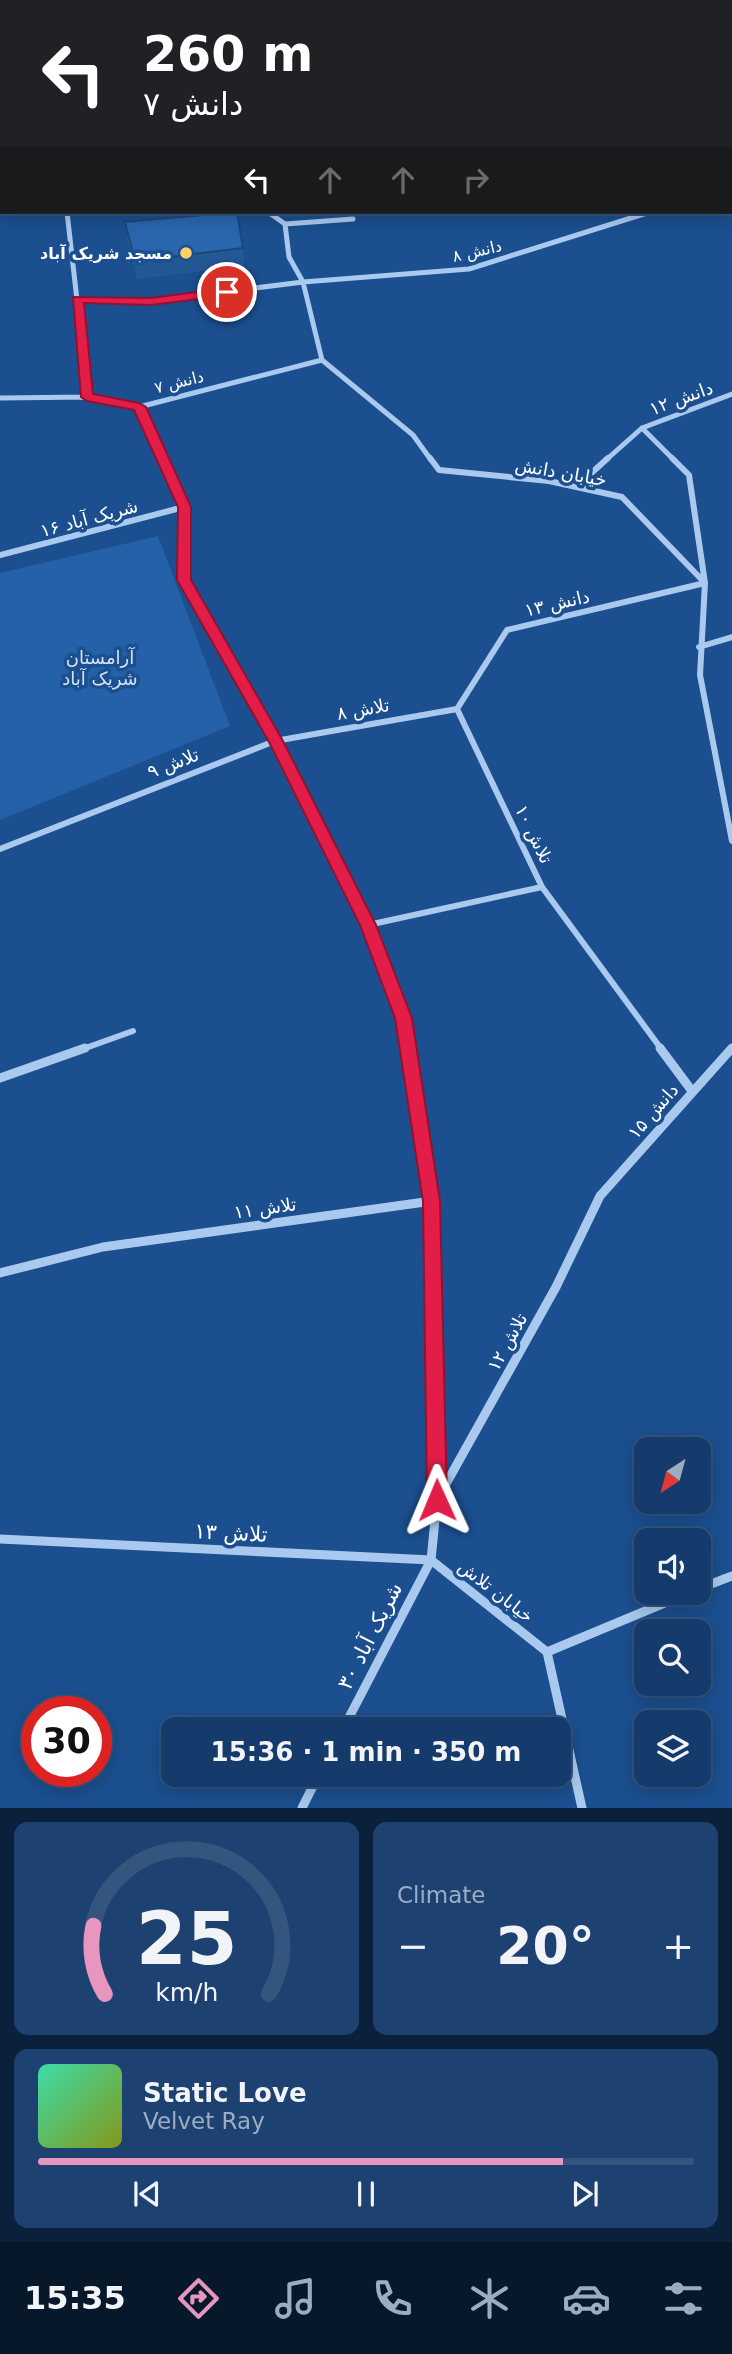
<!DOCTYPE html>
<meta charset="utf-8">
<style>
:root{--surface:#143b6b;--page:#1d4271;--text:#f1f3f6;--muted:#9dadc1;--line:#33557e;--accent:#e797bd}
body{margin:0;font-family:"DejaVu Sans","Noto Sans Arabic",sans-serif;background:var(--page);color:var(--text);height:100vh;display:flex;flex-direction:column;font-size:26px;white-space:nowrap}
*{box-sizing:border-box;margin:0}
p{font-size:23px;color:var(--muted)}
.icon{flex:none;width:38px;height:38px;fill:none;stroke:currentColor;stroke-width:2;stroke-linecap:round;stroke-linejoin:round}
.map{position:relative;height:1808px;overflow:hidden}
.sheet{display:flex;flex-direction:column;gap:14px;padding:14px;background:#0b203b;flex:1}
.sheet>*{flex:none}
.guide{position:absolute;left:0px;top:0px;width:733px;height:214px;box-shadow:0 4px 18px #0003,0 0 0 2px var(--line);background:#202124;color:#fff;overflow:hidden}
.needle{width:46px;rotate:216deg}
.controls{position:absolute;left:634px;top:1437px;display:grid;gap:14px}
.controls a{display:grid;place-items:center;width:77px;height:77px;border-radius:14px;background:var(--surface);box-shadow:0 4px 18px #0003,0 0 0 2px var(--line);font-size:35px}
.speed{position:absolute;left:21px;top:1696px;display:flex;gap:14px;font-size:35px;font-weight:700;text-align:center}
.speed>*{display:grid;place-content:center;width:91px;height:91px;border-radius:50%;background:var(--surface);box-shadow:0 4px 18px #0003,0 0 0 2px var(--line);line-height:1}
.speed .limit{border:10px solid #d22;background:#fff;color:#111}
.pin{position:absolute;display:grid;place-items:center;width:60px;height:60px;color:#fff;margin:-30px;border:4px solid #fff;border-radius:50%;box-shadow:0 2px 7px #0007}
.me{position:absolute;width:77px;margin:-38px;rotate:359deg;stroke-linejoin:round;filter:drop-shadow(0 0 5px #0008)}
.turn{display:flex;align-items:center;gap:24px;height:147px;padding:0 28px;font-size:32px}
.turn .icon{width:91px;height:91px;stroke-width:2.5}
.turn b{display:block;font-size:49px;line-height:60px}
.lanes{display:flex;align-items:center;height:66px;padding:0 28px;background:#0003;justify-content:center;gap:35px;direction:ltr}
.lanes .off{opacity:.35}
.big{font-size:52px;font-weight:700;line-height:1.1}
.sheet .card{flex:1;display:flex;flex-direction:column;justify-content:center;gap:10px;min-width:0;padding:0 24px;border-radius:14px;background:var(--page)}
.sheet .dial{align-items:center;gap:0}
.dial svg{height:182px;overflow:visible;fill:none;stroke:var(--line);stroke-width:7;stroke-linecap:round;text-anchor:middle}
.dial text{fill:var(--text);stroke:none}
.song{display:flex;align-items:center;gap:21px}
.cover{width:84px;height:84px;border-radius:10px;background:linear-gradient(135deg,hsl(160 70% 55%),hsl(70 70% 35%))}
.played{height:7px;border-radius:4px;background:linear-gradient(90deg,var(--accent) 80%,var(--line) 80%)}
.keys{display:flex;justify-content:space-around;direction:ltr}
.heat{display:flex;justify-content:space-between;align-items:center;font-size:38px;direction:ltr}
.sheet .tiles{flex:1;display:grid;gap:14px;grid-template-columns:1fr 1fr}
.card:last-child{grid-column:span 2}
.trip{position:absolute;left:161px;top:1717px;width:410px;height:70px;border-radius:14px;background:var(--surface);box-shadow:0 4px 18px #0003,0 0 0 2px var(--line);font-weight:700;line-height:70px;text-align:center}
.tab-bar{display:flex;height:112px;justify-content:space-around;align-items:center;background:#08182b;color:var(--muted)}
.tab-bar .icon{width:49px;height:49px}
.tab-bar .selected{color:var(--accent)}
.tab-bar b{font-size:32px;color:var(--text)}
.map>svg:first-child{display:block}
.green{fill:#2461a8}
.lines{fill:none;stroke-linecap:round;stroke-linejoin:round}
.service{stroke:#a9c9ee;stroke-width:3.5}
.minor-far2{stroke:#a9c9ee;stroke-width:5}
.minor-far1{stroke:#a9c9ee;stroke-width:6}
.minor{stroke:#a9c9ee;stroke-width:9}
.wall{fill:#245895}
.building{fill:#2a66ad;stroke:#1d4779;stroke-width:2}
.route{fill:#e11d48;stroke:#92132f;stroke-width:2}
.poi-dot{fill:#ffd166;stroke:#1b4f8f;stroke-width:2.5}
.labels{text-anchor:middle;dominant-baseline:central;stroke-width:7;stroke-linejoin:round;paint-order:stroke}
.far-street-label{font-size:16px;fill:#fff;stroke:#1b4f8f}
.far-poi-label{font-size:16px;font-weight:bold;fill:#fff;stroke:#1b4f8f;text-anchor:end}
.street-label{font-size:18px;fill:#fff;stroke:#1b4f8f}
.park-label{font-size:18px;fill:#cfe3fa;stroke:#1b4f8f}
.near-street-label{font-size:21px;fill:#fff;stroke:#1b4f8f}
</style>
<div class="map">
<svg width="732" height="1808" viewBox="0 0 732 1808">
<rect width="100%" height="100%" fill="#1b4f8f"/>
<path class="green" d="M158 536 230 726 0 820V573Z"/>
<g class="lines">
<path class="service" d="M669 0 672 2"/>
<path class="minor-far2" d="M0 117 2 113
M67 212 77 300
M268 212 285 224 289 257 303 282 322 360 413 435 431 460
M285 224 353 219
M87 397 77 300 151 301 303 282 469 269 650 212
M0 398 87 397 139 407 322 360
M139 407 163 460
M642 428 674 460
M606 460 642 428 732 394"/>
<path class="minor-far1" d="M162 458 184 507V580L275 741 368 925 403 1019 408 1050
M430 458 439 470 549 481 622 497 705 583 700 675 732 841
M577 486 608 458
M0 555 184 507
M699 647 732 637
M457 709 507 630 705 583 689 475 672 458
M0 849 275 741 457 709
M542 887 662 1050
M368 925 542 887 457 709
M80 1050 133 1031"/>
<path class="minor" d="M660 1048 692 1091
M0 1078 85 1048
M0 1273 103 1247 432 1201
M437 1500 556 1287 600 1196 732 1048
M0 1539 431 1560
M431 1560 547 1652 582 1808
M698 1589 732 1576
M547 1652 691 1592
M343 1729 431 1560 437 1500 432 1201 408 1048
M302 1808 319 1774"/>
</g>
<path class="wall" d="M125 222 243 248 244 266 137 279 127 240Z"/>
<path class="building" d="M237 212 243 248 135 261 125 222Z"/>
<path class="route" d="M227 288 233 292 231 295 151 305 84 303 93 394 139 403 146 407 191 507V580L283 741 376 925 412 1018 440 1201 447 1500 444 1507 437 1510 430 1507 427 1500 423 1201 395 1018 360 925 269 742 177 580 178 507 134 410 87 401 81 397 73 297 151 298Z"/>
<circle class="poi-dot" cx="186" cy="253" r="7"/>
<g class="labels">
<g class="far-street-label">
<text transform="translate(477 251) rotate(-13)">دانش ۸</text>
<text transform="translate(179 382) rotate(-14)">دانش ۷</text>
</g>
<g class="far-poi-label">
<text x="172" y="253">مسجد شریک آباد</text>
</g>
<g class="street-label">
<text transform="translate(681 398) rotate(-20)">دانش ۱۲</text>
<text transform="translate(561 472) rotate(10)">خیابان دانش</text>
<text transform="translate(89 518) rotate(-15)">شریک آباد ۱۶</text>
<text transform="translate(557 603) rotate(-13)">دانش ۱۳</text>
<text transform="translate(363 709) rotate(-10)">تلاش ۸</text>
<text transform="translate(173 763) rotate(-21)">تلاش ۹</text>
<text transform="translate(534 834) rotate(64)">تلاش ۱۰</text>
<text transform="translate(653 1111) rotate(-49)">دانش ۱۵</text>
<text transform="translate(265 1208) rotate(-8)">تلاش ۱۱</text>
<text transform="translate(507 1342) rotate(-61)">تلاش ۱۲</text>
<text transform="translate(496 1591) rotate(38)">خیابان تلاش</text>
</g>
<g class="park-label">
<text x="100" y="657">آرامستان<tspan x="100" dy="21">شریک آباد</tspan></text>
</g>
<g class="near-street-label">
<text transform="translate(231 1533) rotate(3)">تلاش ۱۳</text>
<text transform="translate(370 1636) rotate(-63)">شریک آباد ۳۰</text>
</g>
</g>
</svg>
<div class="controls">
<a><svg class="needle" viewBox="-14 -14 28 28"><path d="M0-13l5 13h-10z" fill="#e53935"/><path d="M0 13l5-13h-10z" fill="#9dadc1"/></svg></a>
<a><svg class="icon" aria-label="sound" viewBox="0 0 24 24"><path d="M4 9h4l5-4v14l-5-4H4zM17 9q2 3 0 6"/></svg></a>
<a><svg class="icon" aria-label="search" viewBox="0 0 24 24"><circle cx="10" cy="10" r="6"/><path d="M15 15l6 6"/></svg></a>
<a><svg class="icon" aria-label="layers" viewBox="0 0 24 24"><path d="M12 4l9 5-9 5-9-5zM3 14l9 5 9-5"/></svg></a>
</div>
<div class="speed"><div class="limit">30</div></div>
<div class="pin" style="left:227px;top:292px;background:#d93025"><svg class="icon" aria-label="arrive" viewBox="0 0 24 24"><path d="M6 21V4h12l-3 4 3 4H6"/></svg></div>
<svg class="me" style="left:437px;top:1500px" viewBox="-20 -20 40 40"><path d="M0-17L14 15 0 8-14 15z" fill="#e11d48" stroke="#fff" stroke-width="4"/></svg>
<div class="trip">15:36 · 1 min · 350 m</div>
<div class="guide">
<div class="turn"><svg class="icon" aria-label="left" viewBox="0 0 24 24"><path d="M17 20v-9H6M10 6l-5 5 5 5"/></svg><div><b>260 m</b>دانش ۷</div></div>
<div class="lanes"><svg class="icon" aria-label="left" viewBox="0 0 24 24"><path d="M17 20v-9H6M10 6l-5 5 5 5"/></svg><svg class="icon off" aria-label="ahead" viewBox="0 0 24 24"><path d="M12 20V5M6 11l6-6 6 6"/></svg><svg class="icon off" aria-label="ahead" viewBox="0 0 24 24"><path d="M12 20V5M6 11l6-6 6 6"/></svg><svg class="icon off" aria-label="right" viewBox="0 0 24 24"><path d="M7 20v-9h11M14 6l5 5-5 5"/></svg></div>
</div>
</div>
<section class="sheet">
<div class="tiles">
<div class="card dial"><svg viewBox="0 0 100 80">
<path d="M14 69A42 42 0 1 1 86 69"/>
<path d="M14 69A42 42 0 0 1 9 39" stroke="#e797bd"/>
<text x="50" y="56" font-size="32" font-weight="700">25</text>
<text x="50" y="72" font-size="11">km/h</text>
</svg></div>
<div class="card"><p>Climate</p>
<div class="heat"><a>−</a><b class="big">20°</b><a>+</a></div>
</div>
<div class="card">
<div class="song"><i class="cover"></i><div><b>Static Love</b><p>Velvet Ray</p></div></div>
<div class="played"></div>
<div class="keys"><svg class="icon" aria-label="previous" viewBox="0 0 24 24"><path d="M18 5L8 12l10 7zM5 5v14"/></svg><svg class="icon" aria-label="pause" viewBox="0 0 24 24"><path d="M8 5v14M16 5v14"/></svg><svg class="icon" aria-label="next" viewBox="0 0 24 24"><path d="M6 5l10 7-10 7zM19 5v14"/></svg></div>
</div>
</div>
</section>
<nav class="tab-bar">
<b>15:35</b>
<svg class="icon selected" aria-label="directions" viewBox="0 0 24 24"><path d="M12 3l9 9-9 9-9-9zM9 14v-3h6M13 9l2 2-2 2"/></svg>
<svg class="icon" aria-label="music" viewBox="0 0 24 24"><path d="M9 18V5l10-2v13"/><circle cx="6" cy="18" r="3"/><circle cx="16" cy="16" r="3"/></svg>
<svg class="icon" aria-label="phone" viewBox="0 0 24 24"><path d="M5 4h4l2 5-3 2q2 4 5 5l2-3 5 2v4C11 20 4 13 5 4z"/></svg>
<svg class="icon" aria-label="climate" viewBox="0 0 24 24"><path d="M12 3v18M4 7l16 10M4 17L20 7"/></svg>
<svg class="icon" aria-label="car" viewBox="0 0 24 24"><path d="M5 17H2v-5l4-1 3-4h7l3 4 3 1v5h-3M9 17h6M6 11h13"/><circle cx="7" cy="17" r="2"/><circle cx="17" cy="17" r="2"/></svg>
<svg class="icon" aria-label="filters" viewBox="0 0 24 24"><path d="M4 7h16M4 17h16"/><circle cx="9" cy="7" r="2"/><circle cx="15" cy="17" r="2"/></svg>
</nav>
